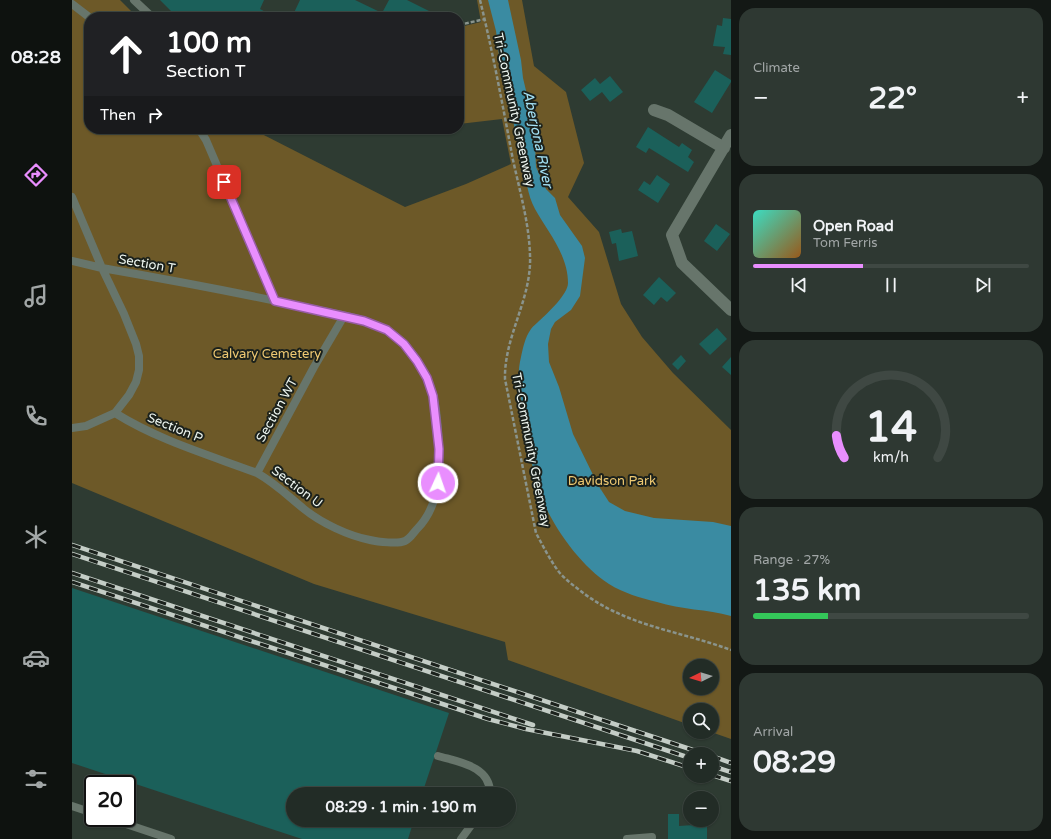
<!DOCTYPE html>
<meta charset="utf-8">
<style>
:root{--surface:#222c26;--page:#2e3832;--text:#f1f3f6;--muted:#a2a7a7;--line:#3f4843;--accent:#e98efe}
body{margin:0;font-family:"Varela Round",sans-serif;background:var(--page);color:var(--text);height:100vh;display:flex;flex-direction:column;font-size:15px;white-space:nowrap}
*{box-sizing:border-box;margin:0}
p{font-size:13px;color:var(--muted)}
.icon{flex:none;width:22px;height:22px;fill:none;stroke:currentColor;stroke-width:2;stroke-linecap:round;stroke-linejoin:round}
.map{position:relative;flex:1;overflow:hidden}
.details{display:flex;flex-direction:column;gap:8px;padding:8px;background:#131815;width:320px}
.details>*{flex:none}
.top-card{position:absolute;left:12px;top:12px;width:380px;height:122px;border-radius:16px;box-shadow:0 1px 3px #0004,0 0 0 1px var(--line);background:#202124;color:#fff;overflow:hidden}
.needle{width:26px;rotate:265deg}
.controls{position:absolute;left:611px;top:659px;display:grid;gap:8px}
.controls a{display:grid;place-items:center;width:36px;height:36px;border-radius:50%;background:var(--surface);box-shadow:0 1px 3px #0004,0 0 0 1px var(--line);font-size:20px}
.speed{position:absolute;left:12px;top:775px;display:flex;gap:8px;font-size:20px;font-weight:700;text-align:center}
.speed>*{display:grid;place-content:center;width:52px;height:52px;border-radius:50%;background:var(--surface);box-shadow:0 1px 3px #0004,0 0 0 1px var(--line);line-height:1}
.speed .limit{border:2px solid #111;border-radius:6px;background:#fff;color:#111}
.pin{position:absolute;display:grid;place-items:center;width:34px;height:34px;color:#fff;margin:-17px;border-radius:8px;box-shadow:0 2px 6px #0006}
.me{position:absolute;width:44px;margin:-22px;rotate:3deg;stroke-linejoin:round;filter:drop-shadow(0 0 3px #0008)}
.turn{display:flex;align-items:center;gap:14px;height:84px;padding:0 16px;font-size:18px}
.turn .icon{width:52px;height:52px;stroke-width:2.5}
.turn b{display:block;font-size:28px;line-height:34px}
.then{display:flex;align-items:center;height:38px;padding:0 16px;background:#0003;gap:8px;font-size:15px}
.big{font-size:30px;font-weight:700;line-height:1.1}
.details .tile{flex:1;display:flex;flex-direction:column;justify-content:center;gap:6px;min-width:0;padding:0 14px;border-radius:16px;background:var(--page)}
.details .dial{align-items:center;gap:0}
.dial svg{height:104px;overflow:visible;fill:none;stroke:var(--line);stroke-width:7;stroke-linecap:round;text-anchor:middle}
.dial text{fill:var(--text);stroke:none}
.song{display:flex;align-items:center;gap:12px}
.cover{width:48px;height:48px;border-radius:6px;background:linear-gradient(135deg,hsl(170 70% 55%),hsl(30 70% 35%))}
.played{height:4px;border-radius:2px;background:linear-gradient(90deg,var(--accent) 40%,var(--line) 40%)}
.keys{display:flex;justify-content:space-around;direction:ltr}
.heat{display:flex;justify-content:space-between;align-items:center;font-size:22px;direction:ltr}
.charge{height:6px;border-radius:3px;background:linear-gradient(90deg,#34c759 27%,var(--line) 0)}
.trip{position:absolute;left:214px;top:787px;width:230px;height:40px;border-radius:20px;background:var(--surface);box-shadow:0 1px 3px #0004,0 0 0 1px var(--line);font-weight:700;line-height:40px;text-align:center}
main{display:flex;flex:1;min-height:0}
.tab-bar{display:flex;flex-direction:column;width:72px;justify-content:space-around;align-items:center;background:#0e120f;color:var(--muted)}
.tab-bar .icon{width:28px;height:28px}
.tab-bar .current{color:var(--accent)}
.tab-bar b{font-size:18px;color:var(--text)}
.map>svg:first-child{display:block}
.green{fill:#6d5928;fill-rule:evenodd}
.water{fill:#3a8ba2}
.building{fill:#1b605a}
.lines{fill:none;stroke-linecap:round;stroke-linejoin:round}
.path{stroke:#8a948d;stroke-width:2.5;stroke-dasharray:4 2;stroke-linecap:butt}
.lane{stroke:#67756b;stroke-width:8}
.street{stroke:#67756b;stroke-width:12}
.rail-casing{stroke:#c4cdc6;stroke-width:4.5}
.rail{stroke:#1b211c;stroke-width:3;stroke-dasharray:9;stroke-linecap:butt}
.route-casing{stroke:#975ca5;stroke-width:10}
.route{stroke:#e98efe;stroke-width:7}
.labels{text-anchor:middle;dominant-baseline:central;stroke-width:4;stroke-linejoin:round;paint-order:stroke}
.street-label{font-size:13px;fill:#eef6f0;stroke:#1b211c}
.park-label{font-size:13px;fill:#efc972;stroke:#1b211c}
.water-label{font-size:14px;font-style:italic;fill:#a5e3f7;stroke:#1b211c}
</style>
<main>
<nav class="tab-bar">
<b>08:28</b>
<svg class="icon current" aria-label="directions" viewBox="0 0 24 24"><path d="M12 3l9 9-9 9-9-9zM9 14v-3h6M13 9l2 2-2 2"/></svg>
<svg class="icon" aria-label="music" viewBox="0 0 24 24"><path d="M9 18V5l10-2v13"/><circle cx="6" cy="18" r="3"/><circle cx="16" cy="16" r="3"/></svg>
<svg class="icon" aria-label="phone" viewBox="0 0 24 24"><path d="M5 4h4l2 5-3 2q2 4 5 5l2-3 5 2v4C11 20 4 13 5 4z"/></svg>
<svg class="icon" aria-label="climate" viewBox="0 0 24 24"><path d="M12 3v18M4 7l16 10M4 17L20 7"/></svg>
<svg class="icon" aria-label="car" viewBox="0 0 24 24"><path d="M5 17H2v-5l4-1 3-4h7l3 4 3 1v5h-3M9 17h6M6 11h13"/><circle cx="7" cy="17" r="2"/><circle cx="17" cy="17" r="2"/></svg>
<svg class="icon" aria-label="filters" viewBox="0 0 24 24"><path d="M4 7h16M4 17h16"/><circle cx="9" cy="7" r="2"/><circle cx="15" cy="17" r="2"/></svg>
</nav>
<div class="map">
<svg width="659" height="839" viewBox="0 0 659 839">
<rect width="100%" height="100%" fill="#2e3b32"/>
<path class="green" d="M0 0H48L65 17H17V129H180L333 207 394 184 439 164 430 119 387 124V29L388 27 409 22 405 0H450L462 66 494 92 512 163 496 197 527 232 549 304 570 337 601 373 659 430V739L639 732H640V710H618V725L436 660 433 642 242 584 0 483ZM618 666H640V688H618Z"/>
<path class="water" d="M416 0H436L449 60 451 78 457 103 458 120 463 144 464 167 474 189 483 198 488 215 510 246 513 258 508 296 499 310 483 322 479 329 476 344 477 362 487 387 501 434 526 485 537 502 553 511 582 518 641 522 659 526V616C635 609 609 610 585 602 569 598 551 593 537 584 509 566 483 530 470 499 462 480 459 459 456 438 453 411 442 385 449 357 451 348 453 337 459 329 461 326 465 323 467 321 476 313 496 294 496 283 496 255 476 232 463 209 459 202 457 194 455 186L427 55 424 31Z"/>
<path class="building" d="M88 0H192L188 9 201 16 204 11 217 17H105Z
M228 0H283L310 13 317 0H335L363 14 361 17H330L321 13 319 17H220Z
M651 18 659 19V55L651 54 653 47 641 46 645 25 650 26Z
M643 70 659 80V82L640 113 622 102Z
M538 76 551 92 538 102 530 92 518 101 509 90 523 78 528 84Z
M576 127 607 147 610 143 620 150 616 157 622 162 616 172 577 148 574 153 564 147Z
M246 129H256L254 133Z
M585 175 598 184 586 203 566 190 572 181 578 185Z
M644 224 658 234 645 251 632 241Z
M549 229 550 233 560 231 566 256 547 261 544 243 540 244 537 232Z
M587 277 604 293 595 302 589 297 582 305 571 295Z
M645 328 655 339 638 355 627 344Z
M609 355 614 361 606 370 600 364Z
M659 357V375L650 367Z
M0 588 377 713 350 794H221V820H342L336 839H230L0 763Z
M596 814H607V826L622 825V820H635V839H596Z"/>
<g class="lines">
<path class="path" d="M408 0C421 53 431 107 441 160 448 192 457 223 458 255 460 299 432 336 433 379L464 533C471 546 478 560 487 572 494 580 502 586 510 592 554 626 608 631 659 650
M387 25 413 19"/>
<path class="lane" d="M62 0 80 17
M0 4 17 17
M127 129 134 140 203 301
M0 197 30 268
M0 261 30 268
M30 268C99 280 168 293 237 308 262 314 291 317 314 330 337 342 353 370 361 394 364 405 365 417 366 429 368 462 371 503 345 529 342 532 338 539 333 541 326 544 306 542 298 540 277 536 249 523 232 509 216 496 203 483 185 473 137 455 86 440 43 413L57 395 64 382 67 370V356L64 344 52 314Z
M0 428 14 426 43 413
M185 473 242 367 272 316
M366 756C386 762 419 766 418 794
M0 806 21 813
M36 818 99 839
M389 839 403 820
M555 839 580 837"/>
<path class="street" d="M582 110 596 115 652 148
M659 135 600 235 610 263 659 310"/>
<defs>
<path id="rail" d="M0 545 633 754
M0 554 618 758
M0 573 461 725
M0 582 416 719 454 729 565 751 618 768
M640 756 659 763
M640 766 659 772
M640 775 659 781"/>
</defs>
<use href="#rail" class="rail-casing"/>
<use href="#rail" class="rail"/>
</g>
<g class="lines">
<defs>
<path id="route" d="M152 182 203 301 292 321 315 330 332 344 345 361 355 378 361 396 367 449 366 483"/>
</defs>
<use href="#route" class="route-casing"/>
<use href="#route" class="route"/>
</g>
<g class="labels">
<g class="street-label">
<text transform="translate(442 110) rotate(78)">Tri-Community Greenway</text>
<text transform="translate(75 264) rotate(10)">Section T</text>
<text transform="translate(205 410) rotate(-61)">Section WT</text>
<text transform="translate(103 428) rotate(22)">Section P</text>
<text transform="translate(459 450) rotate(79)">Tri-Community Greenway</text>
<text transform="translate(225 487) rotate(37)">Section U</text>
</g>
<g class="park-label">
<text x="195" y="354">Calvary Cemetery</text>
<text x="540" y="481">Davidson Park</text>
</g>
<g class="water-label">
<text transform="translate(466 139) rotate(78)">Aberjona River</text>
</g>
</g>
</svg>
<div class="controls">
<a><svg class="needle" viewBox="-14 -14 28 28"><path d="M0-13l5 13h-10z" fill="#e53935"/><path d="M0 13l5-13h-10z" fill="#a2a7a7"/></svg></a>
<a><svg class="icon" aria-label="search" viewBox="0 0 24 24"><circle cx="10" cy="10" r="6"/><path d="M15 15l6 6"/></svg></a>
<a>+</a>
<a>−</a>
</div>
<div class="speed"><div class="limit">20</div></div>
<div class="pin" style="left:152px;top:182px;background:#d93025"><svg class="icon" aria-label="arrive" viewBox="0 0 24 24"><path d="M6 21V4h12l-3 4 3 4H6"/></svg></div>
<svg class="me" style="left:366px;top:483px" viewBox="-20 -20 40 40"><circle r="17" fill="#e98efe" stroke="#fff" stroke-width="3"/><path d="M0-11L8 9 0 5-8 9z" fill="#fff"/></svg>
<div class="trip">08:29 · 1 min · 190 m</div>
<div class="top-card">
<div class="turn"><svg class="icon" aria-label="ahead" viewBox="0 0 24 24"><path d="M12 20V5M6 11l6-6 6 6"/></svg><div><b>100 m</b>Section T</div></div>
<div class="then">Then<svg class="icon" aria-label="right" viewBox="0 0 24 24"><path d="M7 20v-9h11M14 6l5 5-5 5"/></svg></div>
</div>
</div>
<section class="details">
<div class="tile"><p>Climate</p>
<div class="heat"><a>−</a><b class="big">22°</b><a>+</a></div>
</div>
<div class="tile">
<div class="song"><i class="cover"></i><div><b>Open Road</b><p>Tom Ferris</p></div></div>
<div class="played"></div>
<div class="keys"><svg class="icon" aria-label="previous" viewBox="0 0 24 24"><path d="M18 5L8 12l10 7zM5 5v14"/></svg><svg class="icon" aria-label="pause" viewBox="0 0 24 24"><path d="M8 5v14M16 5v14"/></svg><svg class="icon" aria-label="next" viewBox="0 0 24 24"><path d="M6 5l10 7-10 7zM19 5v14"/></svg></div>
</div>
<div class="tile dial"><svg viewBox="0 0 100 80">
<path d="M14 69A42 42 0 1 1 86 69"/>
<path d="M14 69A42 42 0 0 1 8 52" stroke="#e98efe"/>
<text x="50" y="56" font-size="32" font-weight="700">14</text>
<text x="50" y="72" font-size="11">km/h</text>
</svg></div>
<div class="tile"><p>Range · 27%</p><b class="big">135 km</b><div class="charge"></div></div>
<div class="tile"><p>Arrival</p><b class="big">08:29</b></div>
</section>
</main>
